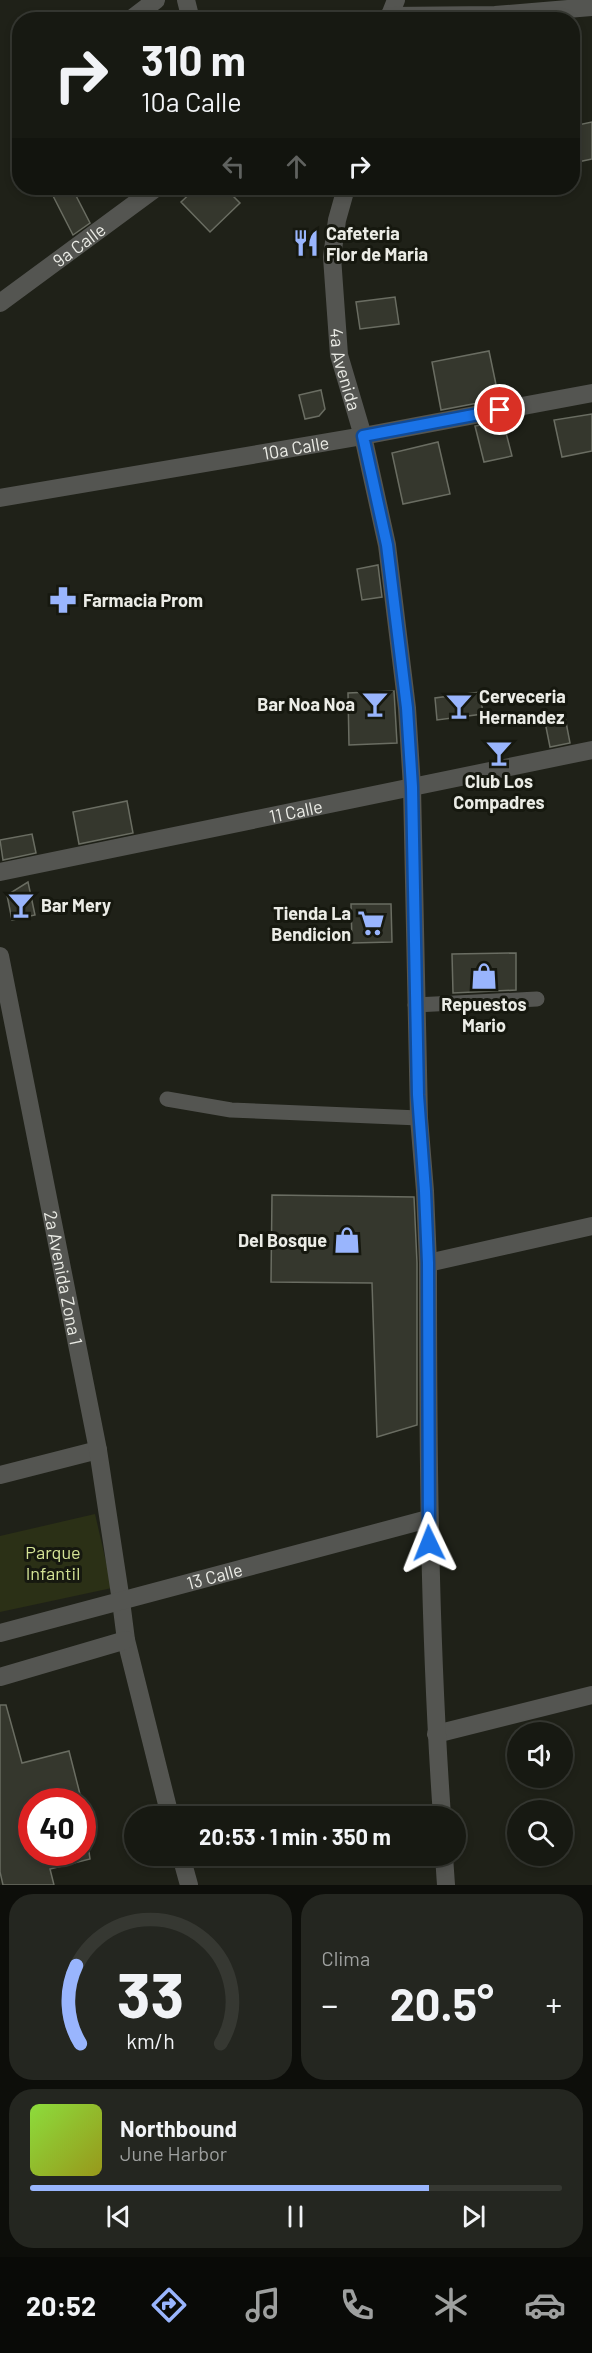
<!DOCTYPE html>
<html lang="es">
<meta charset="utf-8">
<style>
:root{--surface:#171912;--page:#242620;--text:#f1f3f6;--muted:#9ea09f;--line:#363832;--accent:#99b5fd}
body{margin:0;font-family:Barlow,sans-serif;background:var(--page);color:var(--text);height:100vh;display:flex;flex-direction:column;font-size:22px;white-space:nowrap}
*{box-sizing:border-box;margin:0}
p{font-size:20px;color:var(--muted)}
.icon{flex:none;width:33px;height:33px;fill:none;stroke:currentColor;stroke-width:2;stroke-linecap:round;stroke-linejoin:round}
.map{position:relative;height:1885px;overflow:hidden}
.side{display:flex;flex-direction:column;gap:9px;padding:9px;background:#0d0e0a;flex:1}
.side>*{flex:none}
.banner{position:absolute;left:12px;top:12px;width:568px;height:183px;border-radius:24px;box-shadow:0 3px 9px #0003,0 0 0 2px var(--line);background:#171912;color:var(--text);overflow:hidden}
.fabs{position:absolute;left:507px;top:1722px;display:grid;gap:12px}
.fabs a{display:grid;place-items:center;width:66px;height:66px;border-radius:50%;background:var(--surface);box-shadow:0 3px 9px #0003,0 0 0 2px var(--line);font-size:30px}
.speed{position:absolute;left:18px;top:1788px;display:flex;gap:12px;font-size:30px;font-weight:700;text-align:center}
.speed>*{display:grid;place-content:center;width:78px;height:78px;border-radius:50%;background:var(--surface);box-shadow:0 3px 9px #0003,0 0 0 2px var(--line);line-height:1}
.speed .limit{border:9px solid #d22;background:#fff;color:#111}
.pin{position:absolute;display:grid;place-items:center;width:51px;height:51px;color:#fff;margin:-26px;border:3px solid #fff;border-radius:50%;box-shadow:0 2px 6px #0007}
.me{position:absolute;width:66px;margin:-33px;rotate:358deg;stroke-linejoin:round;filter:drop-shadow(0 0 4px #0008)}
.turn{display:flex;align-items:center;gap:21px;height:126px;padding:0 30px;font-size:27px}
.turn .icon{width:78px;height:78px;stroke-width:2.5}
.turn b{display:block;font-size:42px;line-height:51px}
.lanes{display:flex;align-items:center;height:57px;padding:0 30px;background:#0003;justify-content:center;gap:30px;direction:ltr}
.lanes .off{opacity:.35}
.big{font-size:45px;font-weight:700;line-height:1.1}
.side .widget{flex:1;display:flex;flex-direction:column;justify-content:center;gap:9px;min-width:0;padding:0 21px;border-radius:24px;background:var(--page)}
.side .dial{align-items:center;gap:0}
.dial svg{height:156px;overflow:visible;fill:none;stroke:var(--line);stroke-width:7;stroke-linecap:round;text-anchor:middle}
.dial text{fill:var(--text);stroke:none}
.song{display:flex;align-items:center;gap:18px}
.cover{width:72px;height:72px;border-radius:9px;background:linear-gradient(135deg,hsl(90 70% 55%),hsl(60 70% 35%))}
.played{height:6px;border-radius:3px;background:linear-gradient(90deg,var(--accent) 75%,var(--line) 75%)}
.keys{display:flex;justify-content:space-around;direction:ltr}
.heat{display:flex;justify-content:space-between;align-items:center;font-size:33px;direction:ltr}
.side .tiles{flex:1;display:grid;gap:9px;grid-template-columns:1fr 1fr}
.widget:last-child{grid-column:span 2}
.trip{position:absolute;left:124px;top:1806px;width:342px;height:60px;border-radius:30px;background:var(--surface);box-shadow:0 3px 9px #0003,0 0 0 2px var(--line);font-weight:700;line-height:60px;text-align:center}
.tab-bar{display:flex;height:96px;justify-content:space-around;align-items:center;background:#090a07;color:var(--muted)}
.tab-bar .icon{width:42px;height:42px}
.tab-bar .on{color:var(--accent)}
.tab-bar b{font-size:27px;color:var(--text)}
.map>svg:first-child{display:block}
.green{fill:#2b3016}
.building{fill:#35372d;stroke:#6a6d62;stroke-width:1.5}
.lines{fill:none;stroke-linecap:round;stroke-linejoin:round}
.service{stroke:#545551;stroke-width:15}
.minor{stroke:#545551;stroke-width:18}
.tertiary{stroke:#545551;stroke-width:18}
.route-casing{stroke:#114b97;stroke-width:15}
.route{stroke:#1a73e8;stroke-width:10}
.labels{text-anchor:middle;dominant-baseline:central;stroke-width:6;stroke-linejoin:round;paint-order:stroke}
.poi-label{font-size:18px;font-weight:bold;fill:#ebece6;stroke:#16180f;text-anchor:start}
.street-label{font-size:18px;fill:#ebece6;stroke:#16180f}
.park-label{font-size:18px;fill:#d4e396;stroke:#16180f}
</style>
<div class="map">
<svg width="592" height="1885" viewBox="0 0 592 1885">
<rect width="100%" height="100%" fill="#1f2118"/>
<path class="green" d="M95 1514 112 1588 0 1612V1536Z"/>
<path class="building" d="M592 122V159L573 163V126Z
M49 188H72L90 223 73 235Z
M196 188H225L240 203 210 232 181 202Z
M395 297 399 324 360 329 356 302Z
M489 351 499 399 441 410 432 362Z
M321 390 325 409 319 416 305 419 299 395Z
M592 414V451L562 457 554 420Z
M503 421 512 456 484 462 475 426Z
M438 442 450 494 403 504 392 453Z
M378 565 382 597 362 600 357 569Z
M394 691 397 743 349 745 348 693Z
M480 692 483 714 437 720 435 698Z
M565 717 570 743 550 747 545 722Z
M127 801 133 833 79 844 73 812Z
M32 834 36 853 3 860 0 840Z
M28 882 35 915 12 920 7 895Z
M351 904H391L392 942 352 943Z
M516 953V990L453 993 452 954Z
M272 1195 414 1197 417 1263V1425L377 1437 372 1283 271 1282Z
M0 1705H6L22 1763 69 1751 82 1802H32V1852H89L90 1859 50 1869 54 1885H3L0 1872Z"/>
<g class="lines">
<path class="service" d="M415 1005 537 999
M167 1099 231 1110 419 1118"/>
<g class="minor">
<path d="M130 20 156 0"/>
<path d="M388 20 396 0"/>
<path id="s1" d="M346 188 337 220 332 257 339 355 363 436 387 545 407 708 412 787 419 1118 425 1191 428 1263"/>
<path d="M0 1475 98 1450"/>
<path d="M121 1601 126 1640 170 1816"/>
<path d="M0 1677 126 1640"/>
<path d="M436 1734 592 1695"/>
<path d="M181 1856 189 1885"/>
</g>
<g class="tertiary">
<path d="M186 0 191 20"/>
<path d="M384 20 389 16 495 15 592 7"/>
<path id="s2" d="M0 303 156 188"/>
<path id="s3" d="M0 498 363 436 592 393"/>
<path id="s4" d="M0 872 592 750"/>
<path id="s5" d="M0 956 98 1450 121 1601"/>
<path id="s6" d="M0 1633 428 1519"/>
<path d="M442 1816C429 1632 428 1448 428 1263L592 1226"/>
<path d="M444 1856 446 1885"/>
</g>
</g>
<g class="lines">
<defs>
<path id="route" d="M429 1543 428 1263 425 1191 418 1095 412 787 407 708 387 545 363 436 500 410"/>
</defs>
<use href="#route" class="route-casing"/>
<use href="#route" class="route"/>
</g>
<defs>
<symbol id="restaurant-bare" viewBox="-9 -9 18 18"><path d="M-5-6h1v4h1v-4h1v4h1v-4h1v5L-1.5 .5V6h-2V.5L-5-1ZM5-6V6H3V1.5H1.5Q1.5-4 5-6Z" fill="#99b5fd" stroke="#16180f" stroke-width="2.5" paint-order="stroke"/></symbol>
<symbol id="pharmacy-bare" viewBox="-9 -9 18 18"><path d="M-2-6h4v4h4v4h-4v4h-4v-4h-4v-4h4Z" fill="#99b5fd" stroke="#16180f" stroke-width="2.5" paint-order="stroke"/></symbol>
<symbol id="bar-bare" viewBox="-9 -9 18 18"><path d="M-6-5H6L.8 .8V4.5H3.5V6h-7V4.5H-.8V.8Z" fill="#99b5fd" stroke="#16180f" stroke-width="2.5" paint-order="stroke"/></symbol>
<symbol id="supermarket-bare" viewBox="-9 -9 18 18"><path d="M-6-5.5h2.5l.6 2H6L4.5 2H-2.5L-4.4-4H-6ZM-1.5 3.2a1.3 1.3 0 1 0 .1 0ZM3 3.2a1.3 1.3 0 1 0 .1 0Z" fill="#99b5fd" stroke="#16180f" stroke-width="2.5" paint-order="stroke"/></symbol>
<symbol id="shop-bare" viewBox="-9 -9 18 18"><path d="M-5-2.5h2.3a2.7 3.5 0 0 1 5.4 0H5L5.5 6h-11ZM-1.5-2.5h3a1.5 2.3 0 0 0-3 0Z" fill="#99b5fd" stroke="#16180f" stroke-width="2.5" paint-order="stroke"/></symbol>
</defs>
<g fill-rule="evenodd">
<use href="#restaurant-bare" x="287" y="224" width="38" height="38"/>
<use href="#pharmacy-bare" x="44" y="581" width="38" height="38"/>
<use href="#bar-bare" x="356" y="685" width="38" height="38"/>
<use href="#bar-bare" x="440" y="687" width="38" height="38"/>
<use href="#bar-bare" x="480" y="734" width="38" height="38"/>
<use href="#bar-bare" x="2" y="886" width="38" height="38"/>
<use href="#supermarket-bare" x="352" y="904" width="38" height="38"/>
<use href="#shop-bare" x="465" y="957" width="38" height="38"/>
<use href="#shop-bare" x="328" y="1221" width="38" height="38"/>
</g>
<g class="labels">
<g class="poi-label">
<text x="326" y="233">Cafeteria<tspan x="326" dy="21">Flor de Maria</tspan></text>
<text x="83" y="600">Farmacia Prom</text>
<text x="479" y="696">Cerveceria<tspan x="479" dy="21">Hernandez</tspan></text>
<text x="355" y="704" text-anchor="end">Bar Noa Noa</text>
<text x="499" y="781" text-anchor="middle">Club Los<tspan x="499" dy="21">Compadres</tspan></text>
<text x="41" y="905">Bar Mery</text>
<text x="351" y="913" text-anchor="end">Tienda La<tspan x="351" dy="21">Bendicion</tspan></text>
<text x="484" y="1004" text-anchor="middle">Repuestos<tspan x="484" dy="21">Mario</tspan></text>
<text x="327" y="1240" text-anchor="end">Del Bosque</text>
</g>
<g class="street-label">
<text stroke="none"><textPath href="#s2" startOffset="98">9a Calle</textPath></text>
<text stroke="none"><textPath href="#s1" startOffset="184">4a Avenida</textPath></text>
<text stroke="none"><textPath href="#s3" startOffset="300">10a Calle</textPath></text>
<text stroke="none"><textPath href="#s4" startOffset="302">11 Calle</textPath></text>
<text stroke="none"><textPath href="#s5" startOffset="328">2a Avenida Zona 1</textPath></text>
<text stroke="none"><textPath href="#s6" startOffset="222">13 Calle</textPath></text>
</g>
<g class="park-label">
<text x="53" y="1552">Parque<tspan x="53" dy="21">Infantil</tspan></text>
</g>
</g>
</svg>
<div class="fabs">
<a><svg class="icon" aria-label="sound" viewBox="0 0 24 24"><path d="M4 9h4l5-4v14l-5-4H4zM17 9q2 3 0 6"/></svg></a>
<a><svg class="icon" aria-label="search" viewBox="0 0 24 24"><circle cx="10" cy="10" r="6"/><path d="M15 15l6 6"/></svg></a>
</div>
<div class="speed"><div class="limit">40</div></div>
<div class="pin" style="left:500px;top:410px;background:#d93025"><svg class="icon" aria-label="arrive" viewBox="0 0 24 24"><path d="M6 21V4h12l-3 4 3 4H6"/></svg></div>
<svg class="me" style="left:429px;top:1543px" viewBox="-20 -20 40 40"><path d="M0-17L14 15 0 8-14 15z" fill="#1a73e8" stroke="#fff" stroke-width="4"/></svg>
<div class="trip">20:53 · 1 min · 350 m</div>
<div class="banner">
<div class="turn"><svg class="icon" aria-label="right" viewBox="0 0 24 24"><path d="M7 20v-9h11M14 6l5 5-5 5"/></svg><div><b>310 m</b>10a Calle</div></div>
<div class="lanes"><svg class="icon off" aria-label="left" viewBox="0 0 24 24"><path d="M17 20v-9H6M10 6l-5 5 5 5"/></svg><svg class="icon off" aria-label="ahead" viewBox="0 0 24 24"><path d="M12 20V5M6 11l6-6 6 6"/></svg><svg class="icon" aria-label="right" viewBox="0 0 24 24"><path d="M7 20v-9h11M14 6l5 5-5 5"/></svg></div>
</div>
</div>
<section class="side">
<div class="tiles">
<div class="widget dial"><svg viewBox="0 0 100 80">
<path d="M14 69A42 42 0 1 1 86 69"/>
<path d="M14 69A42 42 0 0 1 12 29" stroke="#99b5fd"/>
<text x="50" y="56" font-size="32" font-weight="700">33</text>
<text x="50" y="72" font-size="11">km/h</text>
</svg></div>
<div class="widget"><p>Clima</p>
<div class="heat"><a>−</a><b class="big">20.5°</b><a>+</a></div>
</div>
<div class="widget">
<div class="song"><i class="cover"></i><div><b>Northbound</b><p>June Harbor</p></div></div>
<div class="played"></div>
<div class="keys"><svg class="icon" aria-label="previous" viewBox="0 0 24 24"><path d="M18 5L8 12l10 7zM5 5v14"/></svg><svg class="icon" aria-label="pause" viewBox="0 0 24 24"><path d="M8 5v14M16 5v14"/></svg><svg class="icon" aria-label="next" viewBox="0 0 24 24"><path d="M6 5l10 7-10 7zM19 5v14"/></svg></div>
</div>
</div>
</section>
<nav class="tab-bar">
<b>20:52</b>
<svg class="icon on" aria-label="directions" viewBox="0 0 24 24"><path d="M12 3l9 9-9 9-9-9zM9 14v-3h6M13 9l2 2-2 2"/></svg>
<svg class="icon" aria-label="music" viewBox="0 0 24 24"><path d="M9 18V5l10-2v13"/><circle cx="6" cy="18" r="3"/><circle cx="16" cy="16" r="3"/></svg>
<svg class="icon" aria-label="phone" viewBox="0 0 24 24"><path d="M5 4h4l2 5-3 2q2 4 5 5l2-3 5 2v4C11 20 4 13 5 4z"/></svg>
<svg class="icon" aria-label="climate" viewBox="0 0 24 24"><path d="M12 3v18M4 7l16 10M4 17L20 7"/></svg>
<svg class="icon" aria-label="car" viewBox="0 0 24 24"><path d="M5 17H2v-5l4-1 3-4h7l3 4 3 1v5h-3M9 17h6M6 11h13"/><circle cx="7" cy="17" r="2"/><circle cx="17" cy="17" r="2"/></svg>
</nav>
